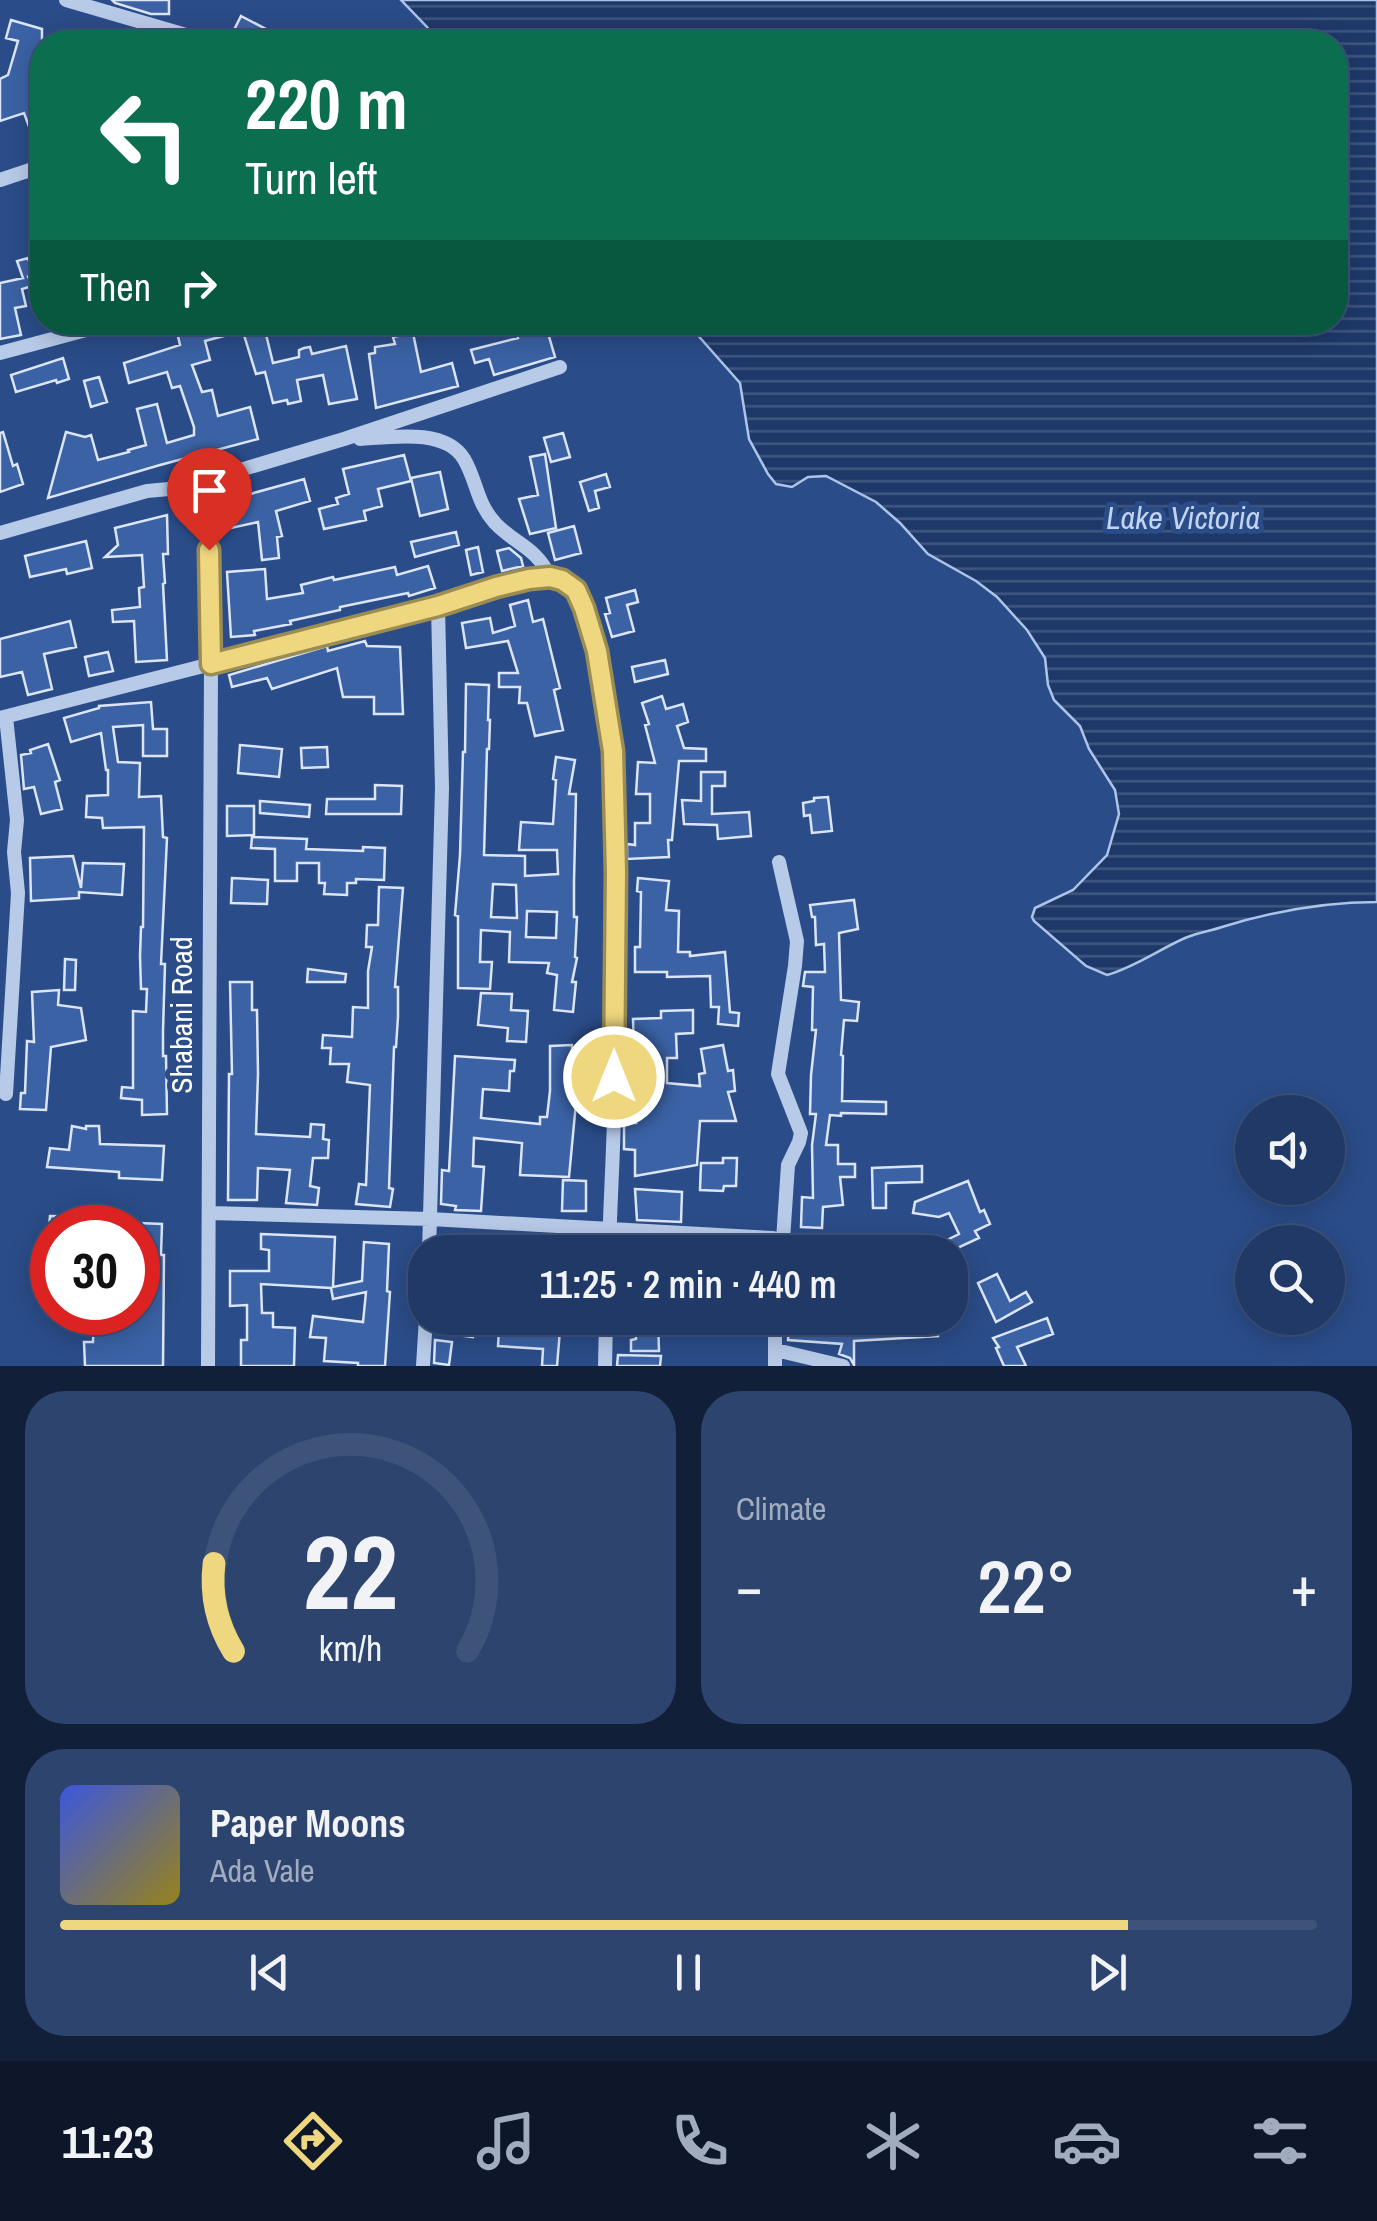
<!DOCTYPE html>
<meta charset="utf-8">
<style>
:root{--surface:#203966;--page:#2d446f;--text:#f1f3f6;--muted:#a2acbf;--line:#3d537a;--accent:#efd77f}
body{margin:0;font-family:"Archivo Narrow",sans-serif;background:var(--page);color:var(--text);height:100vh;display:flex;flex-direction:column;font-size:38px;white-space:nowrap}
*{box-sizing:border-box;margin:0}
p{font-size:32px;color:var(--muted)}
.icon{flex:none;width:55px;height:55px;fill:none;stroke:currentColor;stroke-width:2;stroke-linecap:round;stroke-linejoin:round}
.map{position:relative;height:1366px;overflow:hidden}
.drawer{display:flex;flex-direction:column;gap:25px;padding:25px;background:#121f38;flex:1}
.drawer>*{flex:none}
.top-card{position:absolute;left:30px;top:30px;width:1318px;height:305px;border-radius:40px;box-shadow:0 5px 25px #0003,0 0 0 2px var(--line);background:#0b6e4f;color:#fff;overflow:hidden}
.tools{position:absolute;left:1235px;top:1095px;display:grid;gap:20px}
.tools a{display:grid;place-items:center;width:110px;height:110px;border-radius:50%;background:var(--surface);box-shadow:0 5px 25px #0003,0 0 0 2px var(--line);font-size:50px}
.speed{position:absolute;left:30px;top:1205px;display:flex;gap:20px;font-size:50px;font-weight:700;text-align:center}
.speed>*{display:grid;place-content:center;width:130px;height:130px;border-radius:50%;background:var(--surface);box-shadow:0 5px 25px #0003,0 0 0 2px var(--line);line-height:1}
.speed .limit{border:15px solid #d22;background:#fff;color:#111}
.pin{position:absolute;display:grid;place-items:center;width:85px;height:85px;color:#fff;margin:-102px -42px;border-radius:50% 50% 50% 0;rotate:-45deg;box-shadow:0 0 10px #0007}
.pin .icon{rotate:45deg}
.me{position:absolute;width:110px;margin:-55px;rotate:0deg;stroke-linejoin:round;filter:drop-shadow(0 0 8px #0008)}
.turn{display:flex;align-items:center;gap:35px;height:210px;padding:0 50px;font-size:45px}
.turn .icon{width:130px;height:130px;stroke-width:2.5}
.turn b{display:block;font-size:70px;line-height:85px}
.then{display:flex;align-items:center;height:95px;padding:0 50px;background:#0003;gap:20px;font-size:38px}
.big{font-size:75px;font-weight:600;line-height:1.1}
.drawer .widget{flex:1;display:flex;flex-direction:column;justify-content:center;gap:15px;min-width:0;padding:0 35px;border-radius:40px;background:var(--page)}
.drawer .dial{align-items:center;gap:0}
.dial svg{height:260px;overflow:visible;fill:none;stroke:var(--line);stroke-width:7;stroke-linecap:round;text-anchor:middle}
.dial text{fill:var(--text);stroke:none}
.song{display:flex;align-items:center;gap:30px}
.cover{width:120px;height:120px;border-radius:15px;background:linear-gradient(135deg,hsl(230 70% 55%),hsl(50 70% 35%))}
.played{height:10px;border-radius:5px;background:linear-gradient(90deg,var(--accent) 85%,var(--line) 85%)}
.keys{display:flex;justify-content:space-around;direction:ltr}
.heat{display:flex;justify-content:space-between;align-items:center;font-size:55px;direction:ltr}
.drawer .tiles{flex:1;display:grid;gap:25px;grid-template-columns:1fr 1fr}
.widget:last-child{grid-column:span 2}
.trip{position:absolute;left:408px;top:1235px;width:560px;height:100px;border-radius:40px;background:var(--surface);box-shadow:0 5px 25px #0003,0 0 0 2px var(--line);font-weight:600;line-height:100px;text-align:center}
.tabs{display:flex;height:160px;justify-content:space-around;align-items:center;background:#0d1729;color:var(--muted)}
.tabs .icon{width:70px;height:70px}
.tabs .current{color:var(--accent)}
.tabs b{font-size:45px;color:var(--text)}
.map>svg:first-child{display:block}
.water{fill:url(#water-rules);stroke:#acc4e8;stroke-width:2.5}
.building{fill:#3b62a5;stroke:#dbe5f7;stroke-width:2.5;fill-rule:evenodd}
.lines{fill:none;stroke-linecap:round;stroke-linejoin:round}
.minor{stroke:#b7cae8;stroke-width:14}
.route-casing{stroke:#9b8c53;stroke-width:25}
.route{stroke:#efd77f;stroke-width:18}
.labels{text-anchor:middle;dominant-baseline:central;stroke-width:10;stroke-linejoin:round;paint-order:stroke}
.street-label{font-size:30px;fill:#fff;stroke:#2a4c88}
.water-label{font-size:32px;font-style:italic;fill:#c3d4f0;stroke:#2a4c88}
</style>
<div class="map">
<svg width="1377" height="1366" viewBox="0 0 1377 1366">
<defs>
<pattern id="water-rules" width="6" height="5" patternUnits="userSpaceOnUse" patternTransform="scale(2.5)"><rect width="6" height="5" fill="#1e3969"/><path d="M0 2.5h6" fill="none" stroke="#405780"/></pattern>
</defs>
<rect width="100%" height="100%" fill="#2a4c88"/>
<path class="water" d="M401 0H1377V902C1323 902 1274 911 1222 927 1210 931 1197 933 1185 938 1158 950 1135 967 1107 975L1086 966 1034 921 1032 917 1035 908 1073 890 1107 855 1119 814 1115 790 1089 749 1080 726 1054 700 1048 685 1045 658 1027 630 997 597 976 581 928 554 900 523 876 502 826 476 808 477 792 487 776 484 768 474 749 439 740 383 687 323 1335 322V42H437L427 27Z"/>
<path class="building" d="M112 0H169V14H151L115 3Z
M241 16 266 29 260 42H249L232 34Z
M11 20 42 29V156H40L24 113 0 121V79L8 75 18 41 6 38Z
M28 258 33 275 27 277 42 274V283L22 289 26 306 15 308 21 335 0 339V283L23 278 17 261Z
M201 322 203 330 228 323 231 334 205 341 210 360 192 365 202 392 212 390 218 416 250 407 258 439 160 465 48 498 66 432 85 437 91 435 98 460 129 452 128 450 146 445 137 409 157 404 167 443 194 435V427L180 386 172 388 167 372 129 383 124 363 180 345 176 328Z
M240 322H263L273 363 299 357V350L304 348 310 347 312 354 346 346 357 399 329 404 323 375 297 380 301 401 288 404 287 400 273 403 265 372 256 374Z
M513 322H535L536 325 545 323 555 357 494 375 489 359 475 363 471 350 518 338Z
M413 333 421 372 452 363 458 386 376 408 369 354 375 353V347L395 344 393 337Z
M63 358 69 379 57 383 56 380 16 392 11 375Z
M99 377 107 402 91 407 84 381Z
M3 432 13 466 17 464 23 484 0 492V433Z
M563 433 570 457 551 462 544 438Z
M545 454 556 528 530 534 519 499 538 495 530 457Z
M404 455 411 481 378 489 382 506 364 511 366 520 324 529 319 509 338 504 336 498 349 494 343 469Z
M440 472 448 509 420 516 411 478Z
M606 474 610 487 595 491 599 508 589 511 580 482Z
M304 479 310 501 276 511 282 536 277 537 279 558 262 560 258 522 217 531 214 504Z
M167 515 168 554H163L165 583 163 584 167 660 136 662 134 621 113 622 112 610 140 607 139 588 144 587 142 555 105 557 118 545 115 528Z
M574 526 581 553 555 560 548 533Z
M456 532 459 545 415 557 411 542Z
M86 541 92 568 67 574 66 569 30 577 25 556Z
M478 547 483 572 471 575 466 550Z
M509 548 521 558 523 566 502 571 497 551Z
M428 566 435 588 409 596 408 593 340 607V610L290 621 291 624 254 631 255 635 231 637 227 572 265 569 267 599 303 593 301 585 333 577 334 580 395 567 397 575Z
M635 590 638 602 627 605 634 631 612 637 605 614 610 613 606 598Z
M528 600 533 622 543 619 560 688 554 690 563 730 535 736 527 703H519L520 687H499V673H518L508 641 466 648 462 623 490 618 493 633 515 626 510 605Z
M70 621 76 647 44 654 52 689 28 695 22 672 0 677V639Z
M365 641 367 646 400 647 403 714H374V697H343L337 668 272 689 267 678 232 687 229 675 327 646 328 651Z
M108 652 113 671 89 676 85 657Z
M665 660 668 674 635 682 632 667Z
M466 684 489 685 488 720H490L489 749H487L484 855 525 856V876L558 874 557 850H519L521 822 553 824 556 780 553 779 556 757 575 760 569 794H576L574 882V917H577L575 957 577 958 572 982H576L573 1012 554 1010 557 975 547 973 549 963 509 962 510 932 481 930 480 962H492L490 989 458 988V916L455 915 460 855 463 752H465ZM493 884 516 885 517 918 491 917ZM527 911 557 912 556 938 526 937Z
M662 696 666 709 683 704 688 722 677 726 684 748 706 749V761H679L672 840H668L669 857 627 859V844L635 845V823H650V794H636L638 762 655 763 645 725 649 724 642 703Z
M151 702 153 729H167V756H143V725L113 727 118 762 140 763 139 797 161 796 163 837 167 838 161 964H165L163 1031V1056H166L167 1114 142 1115V1100L121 1098 122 1087 133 1088V1011L146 1012 147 989H141L140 956 141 927H143L144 827 103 828 102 818 86 817 87 796 108 795V770H106L101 733 71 742 64 718 99 708V706Z
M48 744 60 780 55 782 62 809 41 814 34 787 24 789 21 755 31 753 30 750Z
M240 745 282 749 279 777 238 773Z
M327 747 328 767 302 768 301 748Z
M701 772H725V786H712V814L749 812 751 836 718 839 717 825 684 824 682 800 701 801Z
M375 785 402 786 401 814H326L327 799H375Z
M828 797 832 831 812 833 810 815 804 816 803 803 814 801V798Z
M260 801 310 805 309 817 260 813Z
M227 806H254V835L227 836Z
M252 837 307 839 306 849 363 851V847L385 848 384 880 356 879V883H347V895L324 894 325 883H319V863H297V881H275V849L251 848Z
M73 856 81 888 83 863 124 864 122 895 79 892V898L31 901 30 858Z
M232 878 268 880 267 904 231 903Z
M638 878 669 881 666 910 679 911 678 952H690V956L725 952 730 1012 739 1013 738 1026 718 1024 719 1007H711L710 976 667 977V972H635V947H640L641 892 637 891Z
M379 887 403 888 395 987H398V1017L396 1047H394L389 1188 393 1189 390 1207 356 1204 359 1184 366 1185 370 1085 347 1082 349 1064H330L331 1048H322L323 1035 352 1037 353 1007 368 1008V971L372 947H366L367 925H378Z
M854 900 858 929 839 933 841 1000 859 1002 857 1021 844 1020 841 1055 843 1056 842 1101 886 1102V1114L841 1113V1116L830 1115 826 1145H838V1164H855V1177H840L843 1205 823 1207 822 1228 801 1227 802 1197 813 1198 812 1145 816 1114H810L811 1075 816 1030H812L813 987 803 986 805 972H825L824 944 816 945 815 917H812L810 905Z
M65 959 76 960 75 990H64Z
M308 969 346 974 345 982H307Z
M230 982H252V1010H257L258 1074 256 1134 310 1137 311 1124 324 1125 323 1139 329 1140 328 1158H313L310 1186 319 1188 317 1205 286 1203 290 1170 258 1168 257 1200H228L229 1074H232Z
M59 990 58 1005 81 1008 86 1040 51 1047 46 1110 20 1109 21 1093H25L27 1041 34 1042 32 992Z
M481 993 512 994 511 1010 528 1011 526 1042 507 1041 508 1028 478 1025Z
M693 1010V1033L676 1034 677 1058H667V1083L700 1086 699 1074 705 1073 701 1049 723 1045 728 1071 733 1070 735 1091 728 1092 736 1121H700L697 1165 635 1176V1150L624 1149V1123H636V1114L646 1115 649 1082 625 1078 626 1051 634 1053 633 1019 661 1018V1011Z
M572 1045V1092H577L569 1177 520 1175 522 1143 474 1138 473 1166 484 1167 481 1211 455 1210 456 1206 441 1204 442 1170 449 1171 455 1056 515 1060 514 1071H510L509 1091 483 1089 481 1118 540 1124V1117H547L550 1091V1046Z
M72 1126 86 1129V1126H99L100 1144 164 1146 162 1180 119 1178V1172L47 1167 50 1148 69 1150Z
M723 1158H737L736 1186H724L723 1191 700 1190 701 1163H723Z
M922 1166V1182L886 1183V1208H873L872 1168Z
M563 1180 586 1181V1211H562Z
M968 1181 980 1212 984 1210 990 1224 975 1231 979 1238 949 1252H928L929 1249 959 1234 949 1213 939 1217 913 1213 915 1202Z
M635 1189 682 1192 681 1222 637 1220Z
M50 1216 92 1217V1228H49Z
M138 1223 162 1224 161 1255H164L163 1366H85L84 1342H93L94 1313 138 1312Z
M261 1234 335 1237 333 1287 362 1281 364 1242 389 1244 387 1291 390 1292 385 1366H358V1363L324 1361 326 1338 310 1337 313 1316 363 1322 366 1292 333 1299 331 1288 261 1284 262 1313H273V1327L295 1328 294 1366H241V1340H247V1305L230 1306V1271H269V1250L261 1249Z
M997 1274 1010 1301 1026 1292 1032 1302 996 1322 978 1283Z
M450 1318H561L557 1366H542L543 1349 498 1346 499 1329 475 1326 473 1337 448 1334Z
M636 1318H658L659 1351H631V1340L636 1339Z
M790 1318 844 1319V1318H937L938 1336 854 1341V1365L850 1358 839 1354 842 1344 788 1340Z
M1047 1318 1053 1334 1017 1347 1026 1366H1004L996 1348 999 1347 993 1338Z
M435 1340 452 1342 449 1365 434 1363Z
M618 1355 661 1356 660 1366H617Z"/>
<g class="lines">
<path class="minor" d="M66 0 210 42
M0 180 42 166
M0 353 116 322
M360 439C391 437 445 428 464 459 477 481 476 502 495 523 516 545 536 547 550 577
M180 488 344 439 560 367
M0 533 147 491 180 488 203 504 209 550 211 664 208 1366
M6 717 17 820 14 852 18 893 6 1094
M0 718 438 606C465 597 538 568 563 580 594 596 610 716 613 751 619 816 616 883 615 949 614 1004 616 1060 614 1116 613 1161 610 1207 609 1252
M779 862 797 941 795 966 778 1074 801 1133 799 1142 788 1165 783 1240
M210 1213 430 1219 773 1238 783 1240 918 1249
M429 1252 442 788 438 606
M776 1350 843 1366
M423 1366 426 1318
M605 1366 606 1318
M775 1366V1318"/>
</g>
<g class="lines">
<defs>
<path id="route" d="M209 550 211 664 438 606 496 587 529 579 550 577 562 580 576 590 584 608 597 651 613 751 616 872 614 1077"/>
</defs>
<use href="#route" class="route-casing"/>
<use href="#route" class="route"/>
</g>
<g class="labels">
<g class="street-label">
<text transform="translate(181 1015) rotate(-90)">Shabani Road</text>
</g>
<g class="water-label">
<text x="1183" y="517">Lake Victoria</text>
</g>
</g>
</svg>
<div class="tools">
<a><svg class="icon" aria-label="sound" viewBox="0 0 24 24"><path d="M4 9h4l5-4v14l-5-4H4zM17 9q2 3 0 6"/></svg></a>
<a><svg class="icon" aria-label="search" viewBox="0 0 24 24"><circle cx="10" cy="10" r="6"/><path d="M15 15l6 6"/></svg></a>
</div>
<div class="speed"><div class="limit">30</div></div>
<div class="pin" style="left:209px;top:550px;background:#d93025"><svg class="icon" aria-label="arrive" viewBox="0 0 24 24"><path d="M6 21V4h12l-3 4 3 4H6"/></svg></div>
<svg class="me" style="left:614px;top:1077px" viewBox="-20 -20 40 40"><circle r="17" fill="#efd77f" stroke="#fff" stroke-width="3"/><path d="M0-11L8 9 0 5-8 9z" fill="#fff"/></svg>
<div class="trip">11:25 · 2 min · 440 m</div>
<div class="top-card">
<div class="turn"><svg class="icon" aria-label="left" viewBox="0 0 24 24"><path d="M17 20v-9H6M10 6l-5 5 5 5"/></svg><div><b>220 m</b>Turn left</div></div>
<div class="then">Then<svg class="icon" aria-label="right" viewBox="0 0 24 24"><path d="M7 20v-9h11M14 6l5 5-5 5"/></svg></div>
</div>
</div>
<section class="drawer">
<div class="tiles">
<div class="widget dial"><svg viewBox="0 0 100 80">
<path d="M14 69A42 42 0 1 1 86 69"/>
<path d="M14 69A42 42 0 0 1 8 42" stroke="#efd77f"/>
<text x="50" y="56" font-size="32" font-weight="700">22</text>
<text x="50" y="72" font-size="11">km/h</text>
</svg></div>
<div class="widget"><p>Climate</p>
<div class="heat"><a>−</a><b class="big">22°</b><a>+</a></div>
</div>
<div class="widget">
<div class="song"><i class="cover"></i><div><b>Paper Moons</b><p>Ada Vale</p></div></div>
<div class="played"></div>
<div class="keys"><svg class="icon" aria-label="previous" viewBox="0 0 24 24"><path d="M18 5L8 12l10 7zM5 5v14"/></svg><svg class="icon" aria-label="pause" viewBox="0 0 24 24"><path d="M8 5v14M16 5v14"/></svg><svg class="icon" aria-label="next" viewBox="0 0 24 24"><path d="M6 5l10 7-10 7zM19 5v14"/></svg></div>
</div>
</div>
</section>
<nav class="tabs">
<b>11:23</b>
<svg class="icon current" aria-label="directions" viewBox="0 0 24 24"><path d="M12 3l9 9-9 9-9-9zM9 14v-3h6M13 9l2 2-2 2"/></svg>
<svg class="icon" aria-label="music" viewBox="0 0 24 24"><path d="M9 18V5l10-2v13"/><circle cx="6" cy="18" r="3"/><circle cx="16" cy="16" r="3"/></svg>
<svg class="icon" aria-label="phone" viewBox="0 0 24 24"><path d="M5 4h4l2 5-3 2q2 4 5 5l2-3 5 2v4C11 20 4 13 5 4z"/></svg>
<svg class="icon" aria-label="climate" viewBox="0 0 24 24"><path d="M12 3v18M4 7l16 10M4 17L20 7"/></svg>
<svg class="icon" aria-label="car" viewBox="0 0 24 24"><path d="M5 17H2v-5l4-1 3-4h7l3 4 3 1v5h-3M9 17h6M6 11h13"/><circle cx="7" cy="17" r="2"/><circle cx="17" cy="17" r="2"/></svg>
<svg class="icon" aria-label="filters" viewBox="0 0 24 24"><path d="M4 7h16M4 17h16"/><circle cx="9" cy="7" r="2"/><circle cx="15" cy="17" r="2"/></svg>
</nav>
